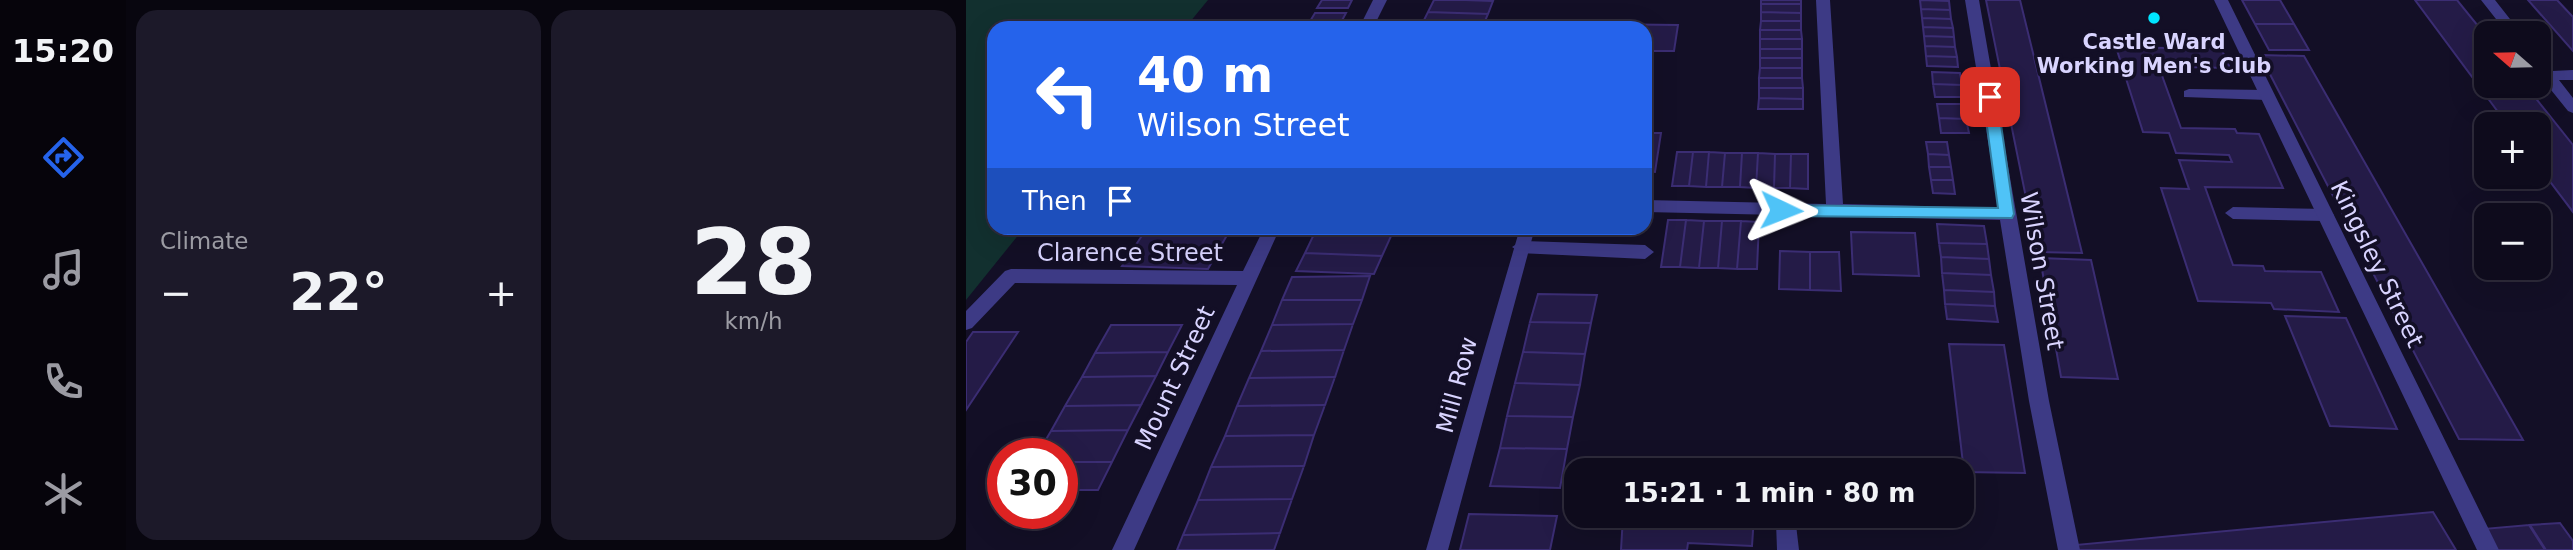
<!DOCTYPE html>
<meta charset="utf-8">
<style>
:root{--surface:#0e0b1c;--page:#1c1929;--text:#f1f3f6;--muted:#9b9ba3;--line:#2e2b3b;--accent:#2563eb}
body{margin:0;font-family:"DejaVu Sans",sans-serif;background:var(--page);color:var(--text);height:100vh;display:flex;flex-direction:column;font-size:26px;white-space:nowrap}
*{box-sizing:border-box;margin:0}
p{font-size:23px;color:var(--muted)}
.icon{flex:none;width:38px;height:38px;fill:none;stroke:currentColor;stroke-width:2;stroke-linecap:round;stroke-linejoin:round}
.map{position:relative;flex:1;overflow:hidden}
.panel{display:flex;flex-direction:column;gap:10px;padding:10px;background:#08060f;width:840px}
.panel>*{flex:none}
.hud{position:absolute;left:21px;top:21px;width:665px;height:214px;border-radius:21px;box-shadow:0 7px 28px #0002,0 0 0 2px var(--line);background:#2563eb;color:#fff;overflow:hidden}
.needle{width:46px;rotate:290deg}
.buttons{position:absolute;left:1508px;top:21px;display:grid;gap:14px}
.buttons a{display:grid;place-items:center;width:77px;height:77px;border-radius:14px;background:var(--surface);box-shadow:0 7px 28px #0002,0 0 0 2px var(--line);font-size:35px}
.speed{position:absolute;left:21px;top:438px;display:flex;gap:14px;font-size:35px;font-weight:700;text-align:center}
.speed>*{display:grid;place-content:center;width:91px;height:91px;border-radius:50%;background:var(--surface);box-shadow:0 7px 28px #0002,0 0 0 2px var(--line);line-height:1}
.speed .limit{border:10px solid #d22;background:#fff;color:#111}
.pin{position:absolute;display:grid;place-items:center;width:60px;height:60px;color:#fff;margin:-30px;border-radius:14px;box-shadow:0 4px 10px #0006}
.me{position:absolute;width:77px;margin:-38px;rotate:92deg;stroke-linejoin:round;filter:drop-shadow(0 0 5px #0008)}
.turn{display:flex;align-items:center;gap:24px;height:147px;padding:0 35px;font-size:32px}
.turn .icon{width:91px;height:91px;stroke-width:2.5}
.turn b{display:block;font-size:49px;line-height:60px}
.then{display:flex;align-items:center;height:66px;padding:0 35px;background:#0003;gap:14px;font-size:26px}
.big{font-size:52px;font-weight:700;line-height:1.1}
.panel .tile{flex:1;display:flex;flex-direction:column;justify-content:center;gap:10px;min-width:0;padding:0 24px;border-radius:21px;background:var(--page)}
.panel .dial{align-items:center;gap:0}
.dial b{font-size:91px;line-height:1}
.heat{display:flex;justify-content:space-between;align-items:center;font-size:38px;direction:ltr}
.panel .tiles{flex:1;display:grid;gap:10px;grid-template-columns:repeat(2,1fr)}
.trip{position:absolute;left:598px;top:458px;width:410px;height:70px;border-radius:21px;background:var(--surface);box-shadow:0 7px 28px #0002,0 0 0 2px var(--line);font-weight:700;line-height:70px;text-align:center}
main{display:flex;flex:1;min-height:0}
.menu{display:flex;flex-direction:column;width:126px;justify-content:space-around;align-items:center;background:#06040b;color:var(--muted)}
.menu .icon{width:49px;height:49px}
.menu .on{color:var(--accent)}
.menu b{font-size:32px;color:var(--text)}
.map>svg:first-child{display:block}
.green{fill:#12302f}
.building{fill:#241b47;stroke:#3b2d73;stroke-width:2}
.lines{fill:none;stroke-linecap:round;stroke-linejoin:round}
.lane{fill:#3d3a85;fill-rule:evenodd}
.street{fill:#3d3a85;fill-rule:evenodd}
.route{fill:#4fc3f7;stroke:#337fa1;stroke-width:2}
.poi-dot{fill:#00e5ff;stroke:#130f26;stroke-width:2.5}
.labels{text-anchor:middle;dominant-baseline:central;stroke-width:7;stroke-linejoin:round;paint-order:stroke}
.far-poi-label{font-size:21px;font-weight:bold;fill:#d9d4ff;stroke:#130f26}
.street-label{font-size:24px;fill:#d9d4ff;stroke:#130f26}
</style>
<main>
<nav class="menu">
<b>15:20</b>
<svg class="icon on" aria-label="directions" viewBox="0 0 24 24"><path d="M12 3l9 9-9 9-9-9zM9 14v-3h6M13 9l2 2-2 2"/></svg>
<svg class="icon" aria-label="music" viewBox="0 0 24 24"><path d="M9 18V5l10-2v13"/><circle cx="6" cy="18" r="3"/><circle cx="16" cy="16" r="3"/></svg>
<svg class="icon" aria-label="phone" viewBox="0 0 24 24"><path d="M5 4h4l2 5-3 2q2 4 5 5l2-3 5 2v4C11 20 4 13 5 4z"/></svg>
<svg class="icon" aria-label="climate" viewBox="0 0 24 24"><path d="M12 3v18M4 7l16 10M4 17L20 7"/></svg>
</nav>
<section class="panel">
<div class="tiles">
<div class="tile"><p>Climate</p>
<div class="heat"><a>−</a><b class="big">22°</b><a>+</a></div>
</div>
<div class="tile dial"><b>28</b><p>km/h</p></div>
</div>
</section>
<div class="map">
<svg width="1607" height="550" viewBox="0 0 1607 550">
<rect width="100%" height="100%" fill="#130f26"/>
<path class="green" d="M0 0H242L219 28H28V228H58L0 300Z"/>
<path class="building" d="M356 0H386L382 8H351Z
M468 0H499L527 1 522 14 462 12Z
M795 0H835V4H795Z
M954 0 983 1 984 10 955 9Z
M1020 0H1054L1116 253 1071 252Z
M1276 0H1314L1328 24H1289Z
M1449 0H1491L1521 37V86H1560L1607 145V212L1573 167V124H1541Z
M1562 0H1591L1607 17V51Z
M795 4H835V13L795 12Z
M955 9 984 10 985 19 956 18Z
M462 12 522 14 516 28 455 26Z
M795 12 835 13V21H795Z
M349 13H380L372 28H340Z
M956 18 985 19 987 28 957 27Z
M795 21H835V30H794Z
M629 24 712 25 708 51H679V28H628Z
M1289 24H1328L1343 50H1303Z
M957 27 987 28 988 37 958 36Z
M794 30H835L836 39H794Z
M958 36 988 37 989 47 959 46Z
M794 39H836V49H794Z
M1199 44 1254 46 1264 68 1215 67 1217 71 1194 70 1215 128 1269 129 1271 133 1293 134 1317 188 1239 187 1267 265 1297 266 1299 271 1355 272 1373 312 1308 309 1305 303 1232 301 1195 188 1223 189 1213 160 1266 162 1263 155 1210 153 1203 133 1177 132 1150 47 1201 48Z
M959 46 989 47 991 57 960 56Z
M794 49H836V58H794Z
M1294 55 1338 56 1557 440 1493 439Z
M960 56 991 57 992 67 961 66Z
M794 58H836V68H794Z
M794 68H836V78H793Z
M966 72 994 73 996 85 967 84Z
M793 78H836L837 88H793Z
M967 84 996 85 998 97H969Z
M793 88H837V99L793 98Z
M793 98 837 99V109H792Z
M971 104H998L1000 119 973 118Z
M973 118 1000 119 1003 133H975Z
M679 133H695L689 172 679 171Z
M960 142H981L983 155 962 154Z
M711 152H727L723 186H706Z
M727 152H743L740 187 723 186Z
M743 152 759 153 756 187H740Z
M759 153H776L774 187H756Z
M776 153H792L790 188 774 187Z
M792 153 809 154 808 188H790Z
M809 154H825L824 188H808Z
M825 154H842V189L824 188Z
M962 154 983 155 985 167H963Z
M963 167H985L987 180H965Z
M965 180H987L989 194 967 193Z
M702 220H720L714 267H695Z
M720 220 738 221 733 268 714 267Z
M738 221H756L752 268H733Z
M756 221H775L771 269 752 268Z
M775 221 793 222 791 269H771Z
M971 224 1018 226 1021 244 973 243Z
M181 228H265L242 269 156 266Z
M351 228H429L426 234 350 230Z
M350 230 426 234 416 256 339 253Z
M885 232 949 233 953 276 887 274Z
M973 243 1021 244 1023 259 975 257Z
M814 251 844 252V290L813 289Z
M844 252H873L875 291 844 290Z
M339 253 416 256 408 274 330 271Z
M975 257 1023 259 1025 275 976 273Z
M1074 258 1125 260 1152 379 1095 377Z
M976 273 1025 275 1028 292 978 290Z
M404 276 396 300H316L326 277Z
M978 290 1028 292 1029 306 979 304Z
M572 294 631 295 625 323 564 322Z
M316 300H396L387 324 306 325Z
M979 304 1029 306 1032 322 981 319Z
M1319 316 1380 318 1431 429 1364 426Z
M564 322 625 323 619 354 557 352Z
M387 324 378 350 295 351 306 325Z
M145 325H216L202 352 129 353Z
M7 332H52L0 410V342Z
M983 344 1038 345 1059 473 998 472Z
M378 350 369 377 283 378 295 351Z
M202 352 190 376 116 377 129 353Z
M557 352 619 354 614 385 549 383Z
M190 376 175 405 99 406 116 377Z
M369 377 359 405 271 406 283 378Z
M549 383 614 385 607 417 541 416Z
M175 405 162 430 85 431 99 406Z
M359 405 348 435 259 436 271 406Z
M541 416 607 417 601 449 534 448Z
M162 430 146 462H96V453H72L85 431Z
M348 435 338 466 245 467 259 436Z
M534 448 601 449 594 488 524 486Z
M96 462H146L132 490H96Z
M338 466 326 499 232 500 245 467Z
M326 499 314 533 217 535 232 500Z
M1467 512 1490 550H1111L1109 545Z
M503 514 591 516 584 550H494Z
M657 516H788L786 546 722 543 721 550H655Z
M1594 523 1607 541V550H1580L1564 525Z
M1563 525 1579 550H1530L1517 529Z
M314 533 308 550H211L217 535Z"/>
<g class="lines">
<path class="lane" d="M1223 89 1301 90 1308 95 1301 100 1218 97V91Z
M1267 207 1360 209 1368 215 1360 221 1267 219 1259 213Z
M555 241 679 245 688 252 679 259 555 253 546 247Z"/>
<path class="street" d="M407 0H421L407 28H393Z
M850 0H864L877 204 1033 208 999 0H1013L1083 401 1114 550H1092L1063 401 1034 220 679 212V200L860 204Z
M1248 0H1262L1533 550H1511Z
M1515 0H1529L1555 33H1541Z
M1573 61 1586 71 1607 70V80H1593L1607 98V113L1602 111 1573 75Z
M298 228H314L168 550H146L271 285 49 283 6 328 0 330V311L39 271 45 269 277 271Z
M554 228H571L567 235 482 550H460Z
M813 516H829L833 550H811L810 522Z"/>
</g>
<path class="route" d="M1024 93 1031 97 1048 214 1046 218 815 216 807 210 815 205 1032 208 1017 97Z"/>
<circle class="poi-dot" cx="1188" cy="18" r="7"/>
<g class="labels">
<g class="far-poi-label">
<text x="1188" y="42">Castle Ward<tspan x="1188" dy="24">Working Men's Club</tspan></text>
</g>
<g class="street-label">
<text x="164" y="253">Clarence Street</text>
<text transform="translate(1411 264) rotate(64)">Kingsley Street</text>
<text transform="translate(1076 271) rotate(80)">Wilson Street</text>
<text transform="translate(209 378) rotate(-65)">Mount Street</text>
<text transform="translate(491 385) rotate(-75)">Mill Row</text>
</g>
</g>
</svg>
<div class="buttons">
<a><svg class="needle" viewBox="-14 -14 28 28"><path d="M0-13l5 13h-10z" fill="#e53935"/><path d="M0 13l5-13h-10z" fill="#9b9ba3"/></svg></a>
<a>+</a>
<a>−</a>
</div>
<div class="speed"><div class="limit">30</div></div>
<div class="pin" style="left:1024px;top:97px;background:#d93025"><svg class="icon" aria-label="arrive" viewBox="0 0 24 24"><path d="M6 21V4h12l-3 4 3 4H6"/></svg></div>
<svg class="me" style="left:815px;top:210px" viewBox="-20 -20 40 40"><path d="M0-17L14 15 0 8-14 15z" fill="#4fc3f7" stroke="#fff" stroke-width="4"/></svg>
<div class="trip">15:21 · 1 min · 80 m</div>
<div class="hud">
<div class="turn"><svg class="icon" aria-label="left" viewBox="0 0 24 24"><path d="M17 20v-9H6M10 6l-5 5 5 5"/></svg><div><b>40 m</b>Wilson Street</div></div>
<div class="then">Then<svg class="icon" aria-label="arrive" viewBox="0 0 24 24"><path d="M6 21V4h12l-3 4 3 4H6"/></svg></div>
</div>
</div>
</main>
